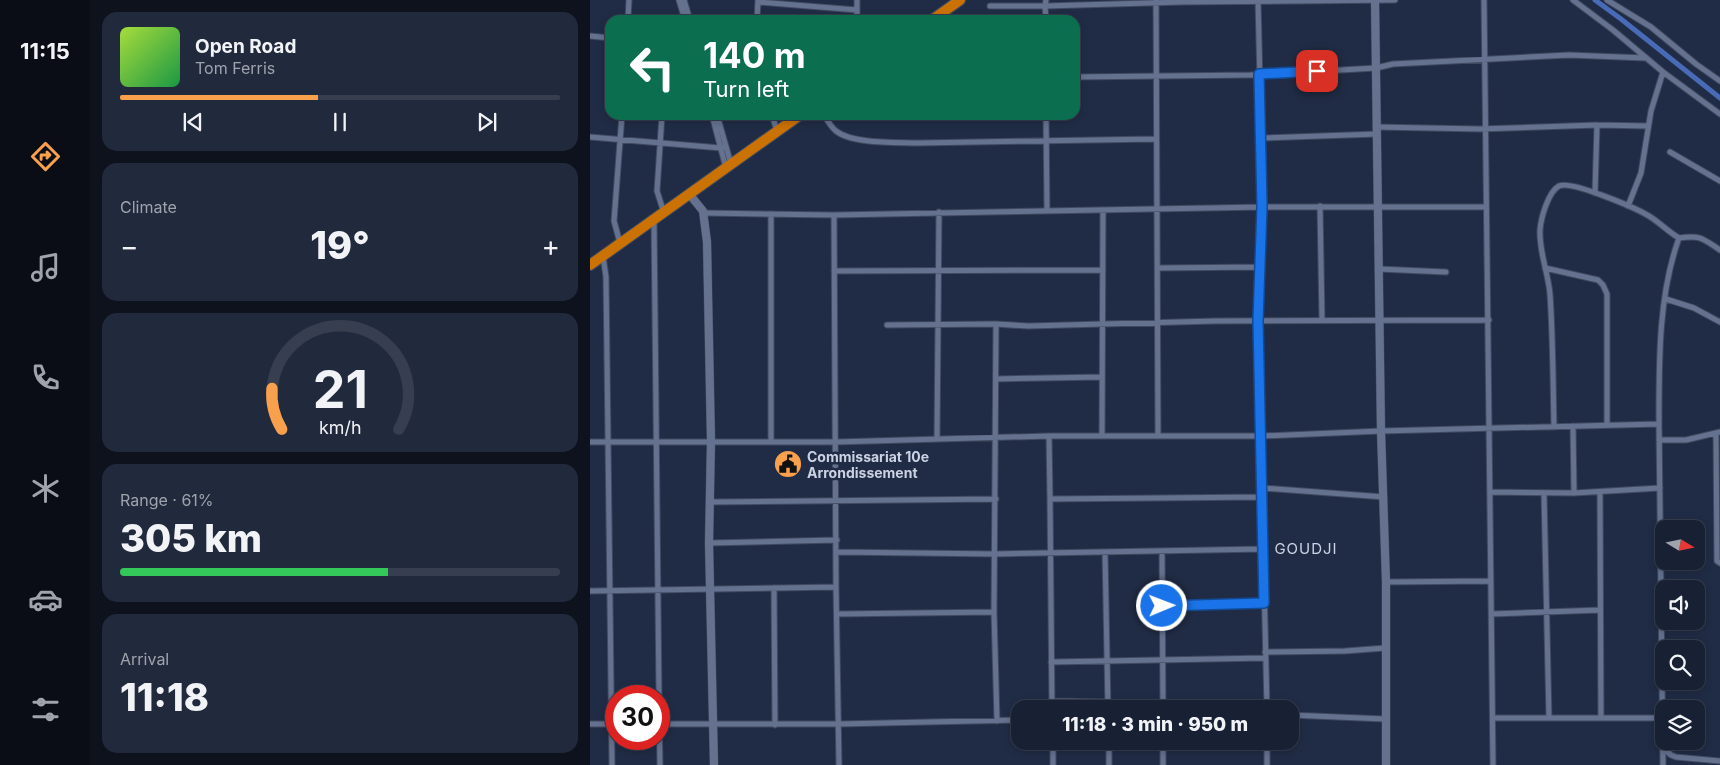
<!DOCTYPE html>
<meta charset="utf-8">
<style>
:root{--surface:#182134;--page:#21293c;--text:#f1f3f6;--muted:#9fa3ac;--line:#363e4f;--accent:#f9a04d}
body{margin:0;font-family:Inter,sans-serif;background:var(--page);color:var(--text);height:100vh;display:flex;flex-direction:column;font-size:19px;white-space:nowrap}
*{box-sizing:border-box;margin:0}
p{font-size:16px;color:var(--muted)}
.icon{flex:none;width:28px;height:28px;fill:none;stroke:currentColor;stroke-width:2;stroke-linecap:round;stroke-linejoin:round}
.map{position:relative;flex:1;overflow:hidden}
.sheet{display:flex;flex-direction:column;gap:12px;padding:12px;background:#0d121d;width:500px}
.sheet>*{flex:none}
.guide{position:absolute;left:15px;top:15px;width:475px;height:105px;border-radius:15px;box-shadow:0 2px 8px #0003,0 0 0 1px var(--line);background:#0b6e4f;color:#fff;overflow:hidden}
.needle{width:32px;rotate:100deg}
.controls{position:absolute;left:1065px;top:520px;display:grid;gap:10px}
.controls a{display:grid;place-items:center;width:50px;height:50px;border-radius:10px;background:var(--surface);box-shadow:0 2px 8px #0003,0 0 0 1px var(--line);font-size:25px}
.speed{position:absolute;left:15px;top:685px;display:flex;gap:10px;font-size:25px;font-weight:700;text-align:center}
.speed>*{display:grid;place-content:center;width:65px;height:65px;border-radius:50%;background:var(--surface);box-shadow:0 2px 8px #0003,0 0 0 1px var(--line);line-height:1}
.speed .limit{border:8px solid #d22;background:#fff;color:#111}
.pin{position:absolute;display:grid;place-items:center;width:42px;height:42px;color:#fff;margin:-21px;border-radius:10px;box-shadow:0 2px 8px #0006}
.me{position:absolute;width:55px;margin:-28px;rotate:89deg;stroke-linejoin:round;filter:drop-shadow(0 0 4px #0008)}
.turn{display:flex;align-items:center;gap:18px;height:105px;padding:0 15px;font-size:22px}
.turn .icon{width:65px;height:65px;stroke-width:2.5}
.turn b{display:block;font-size:35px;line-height:42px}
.big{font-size:38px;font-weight:800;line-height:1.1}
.sheet .widget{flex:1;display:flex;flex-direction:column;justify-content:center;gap:8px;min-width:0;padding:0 18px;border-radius:15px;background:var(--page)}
.sheet .dial{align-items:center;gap:0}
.dial svg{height:130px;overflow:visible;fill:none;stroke:var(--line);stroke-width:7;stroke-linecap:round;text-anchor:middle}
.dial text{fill:var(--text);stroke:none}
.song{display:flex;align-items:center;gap:15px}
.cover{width:60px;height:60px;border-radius:8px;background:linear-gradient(135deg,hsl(80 70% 55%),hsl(140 70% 35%))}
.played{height:5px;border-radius:2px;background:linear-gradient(90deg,var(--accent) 45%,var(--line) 45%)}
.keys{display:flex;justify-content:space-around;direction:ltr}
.heat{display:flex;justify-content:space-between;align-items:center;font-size:28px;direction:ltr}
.charge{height:8px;border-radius:4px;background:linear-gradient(90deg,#34c759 61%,var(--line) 0)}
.trip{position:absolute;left:421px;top:700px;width:288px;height:50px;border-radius:15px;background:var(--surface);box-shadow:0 2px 8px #0003,0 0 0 1px var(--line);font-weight:800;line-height:50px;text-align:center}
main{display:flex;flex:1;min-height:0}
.tabs{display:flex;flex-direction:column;width:90px;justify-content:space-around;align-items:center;background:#0a0d15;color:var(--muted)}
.tabs .icon{width:35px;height:35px}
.tabs .active{color:var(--accent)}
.tabs b{font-size:22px;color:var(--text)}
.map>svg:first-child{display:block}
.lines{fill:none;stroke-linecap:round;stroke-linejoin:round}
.canal{stroke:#496ab6;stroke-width:5}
.street-casing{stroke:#40495f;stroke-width:7}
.secondary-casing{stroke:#40495f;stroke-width:9}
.highway-casing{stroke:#40495f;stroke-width:12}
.street{stroke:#647290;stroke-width:5}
.secondary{stroke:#647290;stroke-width:8}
.highway{stroke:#cb7204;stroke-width:10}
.route-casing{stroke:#114b97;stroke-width:12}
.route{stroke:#1a73e8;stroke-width:9}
.labels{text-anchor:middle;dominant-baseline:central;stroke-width:5;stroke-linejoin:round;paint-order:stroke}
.poi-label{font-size:14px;font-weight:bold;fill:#cad2e3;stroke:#202c45;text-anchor:start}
.neighbourhood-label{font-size:15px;letter-spacing:1px;fill:#cad2e3;stroke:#202c45}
</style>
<main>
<nav class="tabs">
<b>11:15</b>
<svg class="icon active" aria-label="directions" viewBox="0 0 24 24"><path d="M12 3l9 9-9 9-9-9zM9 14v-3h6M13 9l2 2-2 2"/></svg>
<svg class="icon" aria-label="music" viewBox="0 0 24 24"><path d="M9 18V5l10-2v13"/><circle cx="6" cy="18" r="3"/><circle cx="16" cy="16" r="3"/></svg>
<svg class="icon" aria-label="phone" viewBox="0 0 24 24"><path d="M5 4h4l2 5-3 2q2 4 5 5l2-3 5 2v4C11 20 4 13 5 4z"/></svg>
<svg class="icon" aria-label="climate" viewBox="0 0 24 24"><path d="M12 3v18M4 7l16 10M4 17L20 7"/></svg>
<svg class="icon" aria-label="car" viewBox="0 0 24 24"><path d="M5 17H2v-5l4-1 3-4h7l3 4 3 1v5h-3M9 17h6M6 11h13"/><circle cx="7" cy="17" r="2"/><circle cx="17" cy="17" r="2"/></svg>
<svg class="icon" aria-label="filters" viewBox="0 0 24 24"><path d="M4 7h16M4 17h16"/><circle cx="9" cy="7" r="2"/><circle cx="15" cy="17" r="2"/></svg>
</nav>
<section class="sheet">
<div class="widget">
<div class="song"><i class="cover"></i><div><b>Open Road</b><p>Tom Ferris</p></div></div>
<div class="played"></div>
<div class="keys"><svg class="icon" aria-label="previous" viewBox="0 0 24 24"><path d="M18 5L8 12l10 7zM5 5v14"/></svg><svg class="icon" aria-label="pause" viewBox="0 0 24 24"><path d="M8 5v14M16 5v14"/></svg><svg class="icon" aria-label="next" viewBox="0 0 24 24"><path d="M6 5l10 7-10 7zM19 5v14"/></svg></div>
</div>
<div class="widget"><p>Climate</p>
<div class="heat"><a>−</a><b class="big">19°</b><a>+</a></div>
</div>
<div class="widget dial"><svg viewBox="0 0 100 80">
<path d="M14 69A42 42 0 1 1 86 69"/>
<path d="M14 69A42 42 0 0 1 8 44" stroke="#f9a04d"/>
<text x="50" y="56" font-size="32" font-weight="700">21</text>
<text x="50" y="72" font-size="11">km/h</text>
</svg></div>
<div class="widget"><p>Range · 61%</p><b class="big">305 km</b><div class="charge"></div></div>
<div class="widget"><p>Arrival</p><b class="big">11:18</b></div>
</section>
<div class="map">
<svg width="1130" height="765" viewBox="0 0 1130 765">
<rect width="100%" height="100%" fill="#202c45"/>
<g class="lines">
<path class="canal" d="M1005 0 1031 19 1130 98"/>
<defs>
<path id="street" d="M89 0 95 20
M94 0 100 20
M456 0 455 6 592 2 805 0
M566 0 568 435
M668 0 673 207 668 321 677 709
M894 0 903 765
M983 0 1023 30 1073 72 1130 114
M1017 0 1061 27 1106 64 1130 81
M168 2 267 10
M400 6H455L456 20
M38 20 39 0
M167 20 168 0
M267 20V0
M0 36 20 38
M485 77 660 75 786 68 803 64 979 55 1055 58
M72 115 67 191 74 213
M122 115 136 168
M127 115 141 164
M182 115 187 131
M234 115C237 120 241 127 246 131 262 144 307 142 328 143L566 139
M456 115 457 211
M786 127 890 129 1007 125 1058 126
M0 137 131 148 136 146
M672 138 787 134
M1080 152 1130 181
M1005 193 1007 125
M730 206 732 320
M1038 206 1051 173 1061 111 1073 72
M114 213 244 215 673 207H896
M244 215 246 587
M64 220 69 696
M30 243 24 221 32 115
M13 256 16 277 22 765
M567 268 670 267
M955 268 1008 280 1013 285 1017 294V425
M789 269 856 272
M244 271 513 270
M1076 299 1104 308 1130 322
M406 324 404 612 407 721
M297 325 406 324 438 326 626 321 899 320
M406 379 512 377
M1069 424 1073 765
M983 426 984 493
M964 427C963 383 963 338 960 294 958 272 949 252 950 230 951 218 958 192 969 186 981 180 1049 209 1062 218 1071 224 1079 232 1089 238 1111 235 1112 238 1130 250
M1126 433 1127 561 1130 563
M512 435 513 210
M459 436 460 499 673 497
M347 439 349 212
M1069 440H1096L1130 432
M0 442H246L459 436H672L791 431 1069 424C1069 364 1068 296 1089 238
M181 442V214
M672 488 794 497
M900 492 984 493 1070 488
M1010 492 1011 718
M954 494 959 718
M460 499 462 709
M120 502 406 499
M119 543 247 540
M572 551 573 709
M247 552 405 554 673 549
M515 552 518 709
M796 582 900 581
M184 588 185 725
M0 591 246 587 249 765
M572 606 674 603
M247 614 404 612
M901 614 1010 610
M675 652 755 651 795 648
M461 662 675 658
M462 701 518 702
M69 707 70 765
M700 715 795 719
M903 718H1072
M0 724H26
M69 724H249L430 720
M463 741V765
M519 741V765
M573 741V765
M677 741V765
M1073 748 1081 755 1086 757 1130 761"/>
<path id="secondary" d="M785 0 791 431 796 582V765
M100 195 113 211 117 242 121 441 119 543 124 765"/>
<path id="highway" d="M342 20 370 0
M0 265 210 115"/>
</defs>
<use href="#street" class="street-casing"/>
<use href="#secondary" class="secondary-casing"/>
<use href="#highway" class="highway-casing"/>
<use href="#street" class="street"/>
<use href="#secondary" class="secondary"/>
<use href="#highway" class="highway"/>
</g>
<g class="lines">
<defs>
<path id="route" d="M572 606 674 603 668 321 672 206 669 74 727 71"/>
</defs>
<use href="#route" class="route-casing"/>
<use href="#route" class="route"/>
</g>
<defs>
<symbol id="civic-disc" viewBox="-11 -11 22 22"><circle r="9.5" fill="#f9a04d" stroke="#202c45"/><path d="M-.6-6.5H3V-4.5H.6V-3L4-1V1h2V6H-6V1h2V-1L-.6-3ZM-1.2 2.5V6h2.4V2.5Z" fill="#111"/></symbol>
</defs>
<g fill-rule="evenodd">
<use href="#civic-disc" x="182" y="448" width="32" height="32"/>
</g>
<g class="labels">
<g class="poi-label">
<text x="217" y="456">Commissariat 10e<tspan x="217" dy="16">Arrondissement</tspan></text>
</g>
<g class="neighbourhood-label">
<text x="716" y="548">GOUDJI</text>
</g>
</g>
</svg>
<div class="controls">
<a><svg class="needle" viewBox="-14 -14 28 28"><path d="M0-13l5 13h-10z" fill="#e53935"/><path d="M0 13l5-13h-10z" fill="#9fa3ac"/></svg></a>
<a><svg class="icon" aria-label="sound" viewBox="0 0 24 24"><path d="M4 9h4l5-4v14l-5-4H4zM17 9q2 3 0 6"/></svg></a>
<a><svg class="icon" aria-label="search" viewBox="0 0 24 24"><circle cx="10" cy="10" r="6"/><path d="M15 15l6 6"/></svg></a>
<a><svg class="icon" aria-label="layers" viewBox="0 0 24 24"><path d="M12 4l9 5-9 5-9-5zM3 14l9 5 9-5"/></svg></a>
</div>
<div class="speed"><div class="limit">30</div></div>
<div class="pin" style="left:727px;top:71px;background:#d93025"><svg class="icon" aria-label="arrive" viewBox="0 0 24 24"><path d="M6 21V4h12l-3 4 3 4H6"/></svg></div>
<svg class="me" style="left:572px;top:606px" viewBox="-20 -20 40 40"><circle r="17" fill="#1a73e8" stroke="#fff" stroke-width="3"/><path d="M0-11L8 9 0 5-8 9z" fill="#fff"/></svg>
<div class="trip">11:18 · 3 min · 950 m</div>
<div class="guide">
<div class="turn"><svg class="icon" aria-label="left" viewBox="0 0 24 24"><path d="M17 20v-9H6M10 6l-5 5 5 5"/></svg><div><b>140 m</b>Turn left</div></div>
</div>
</div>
</main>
